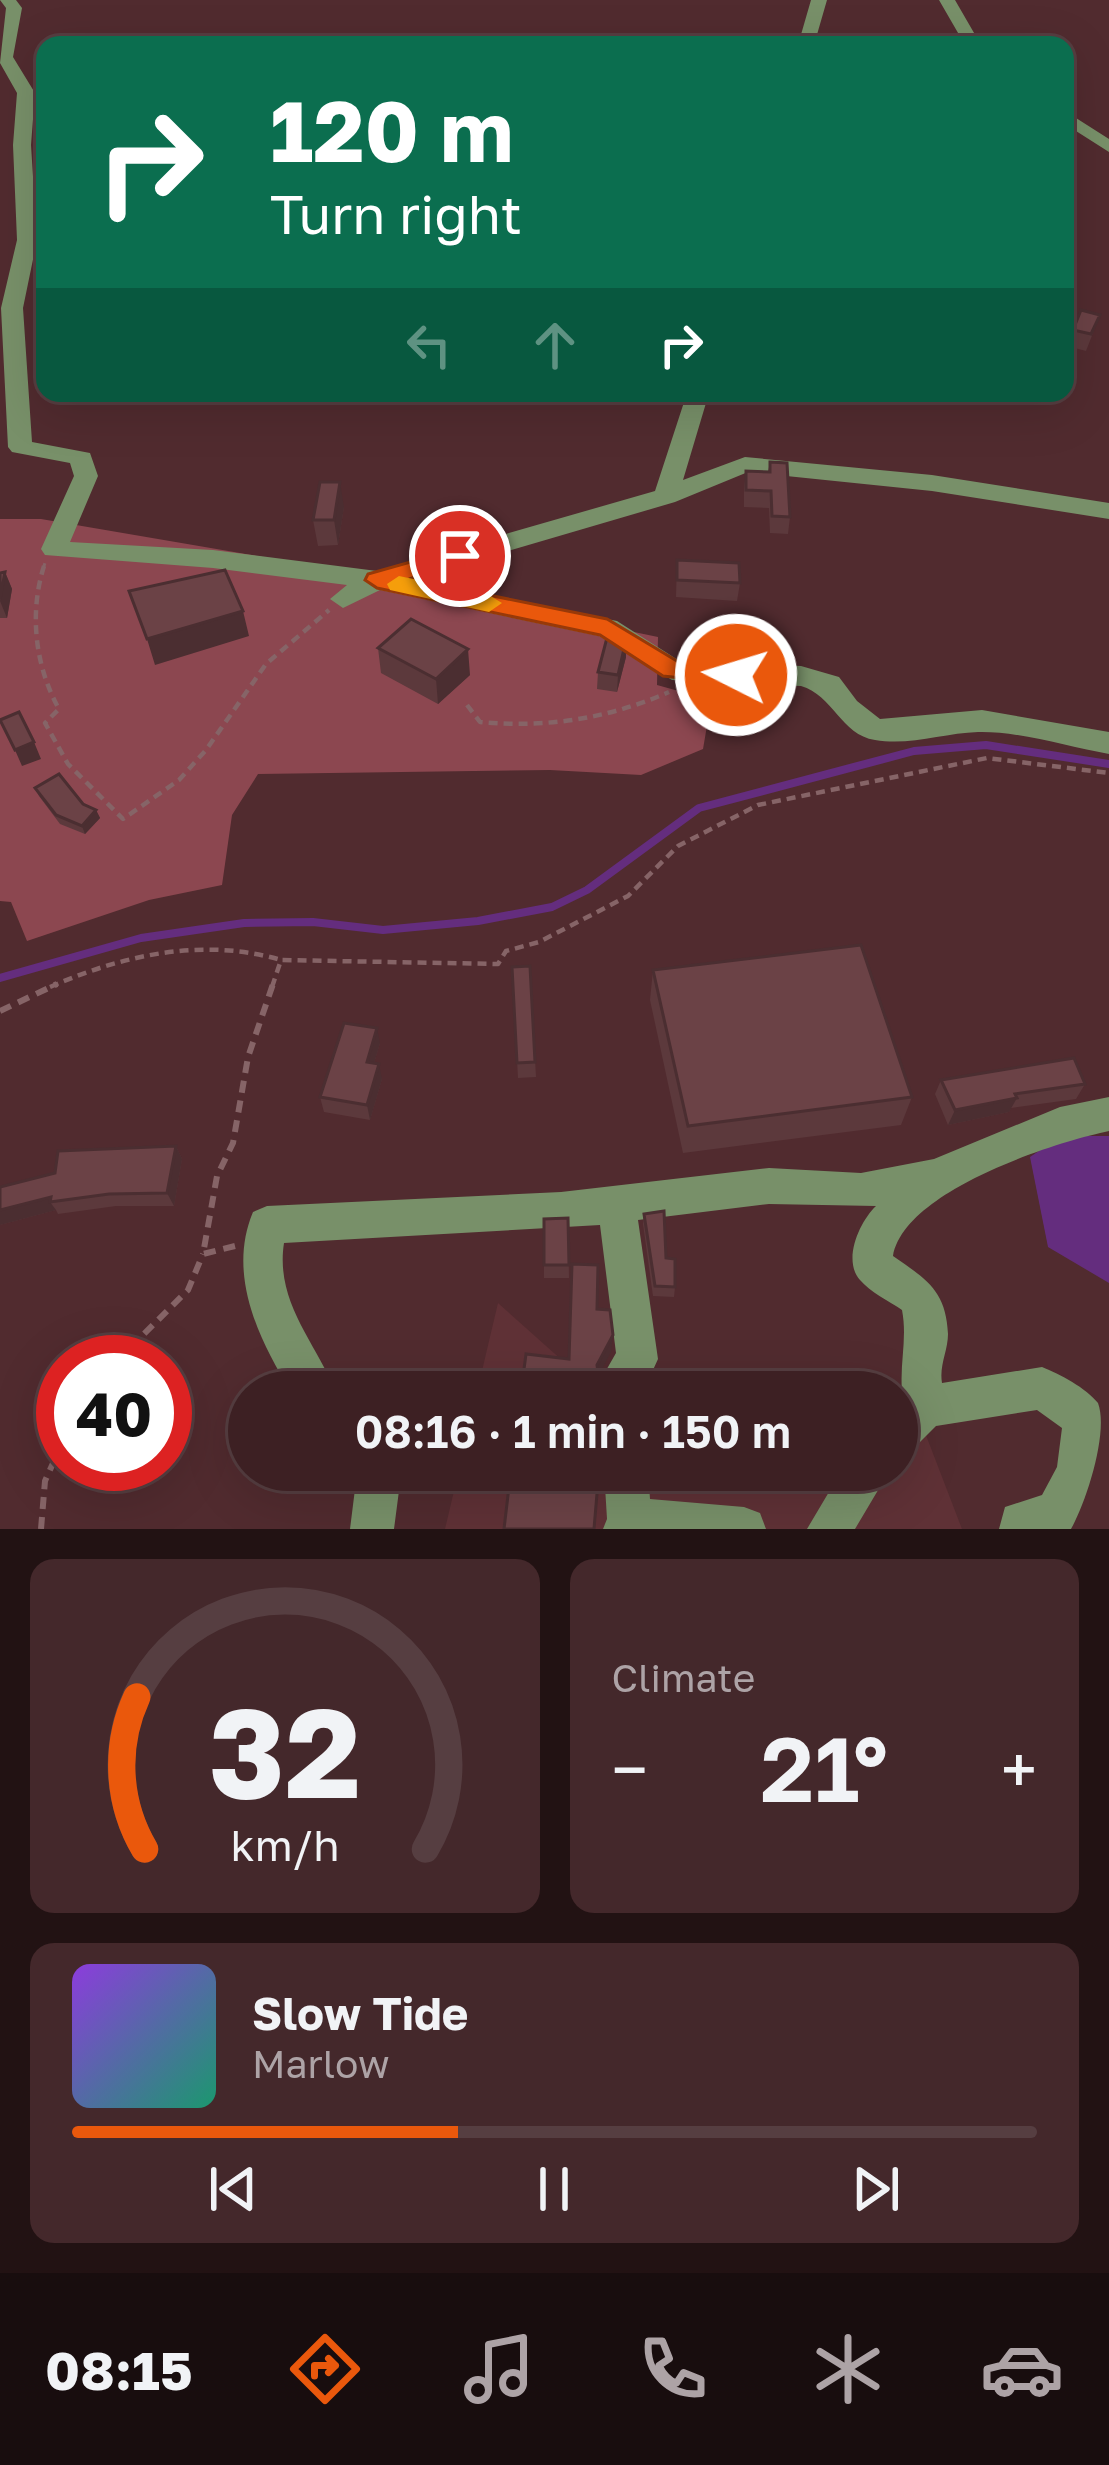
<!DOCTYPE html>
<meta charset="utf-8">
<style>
:root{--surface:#3d2023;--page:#44282b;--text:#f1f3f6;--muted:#ada3a6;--line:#563e41;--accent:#ea580c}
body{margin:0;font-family:"Golos Text",sans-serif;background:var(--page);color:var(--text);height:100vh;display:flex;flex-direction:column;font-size:45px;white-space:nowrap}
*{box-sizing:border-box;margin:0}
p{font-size:39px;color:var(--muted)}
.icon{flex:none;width:66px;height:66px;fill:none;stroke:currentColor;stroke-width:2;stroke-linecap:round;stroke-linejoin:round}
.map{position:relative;height:1529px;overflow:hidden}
.details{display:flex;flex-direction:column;gap:30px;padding:30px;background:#221213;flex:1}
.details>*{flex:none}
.top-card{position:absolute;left:36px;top:36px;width:1038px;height:366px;border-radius:24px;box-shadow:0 12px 48px #0002,0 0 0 3px var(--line);background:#0b6e4f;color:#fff;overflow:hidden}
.speed{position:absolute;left:36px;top:1335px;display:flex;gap:24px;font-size:60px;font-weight:700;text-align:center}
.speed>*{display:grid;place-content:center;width:156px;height:156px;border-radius:50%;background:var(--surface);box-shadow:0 12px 48px #0002,0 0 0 3px var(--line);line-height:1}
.speed .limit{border:18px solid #d22;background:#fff;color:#111}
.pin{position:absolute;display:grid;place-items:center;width:102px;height:102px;color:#fff;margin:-51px;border:6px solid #fff;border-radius:50%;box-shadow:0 3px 12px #0007}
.me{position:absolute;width:132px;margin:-66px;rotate:275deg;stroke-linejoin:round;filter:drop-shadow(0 0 9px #0008)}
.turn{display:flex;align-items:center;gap:42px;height:252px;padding:0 36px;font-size:54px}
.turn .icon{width:156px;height:156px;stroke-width:2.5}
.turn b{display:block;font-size:84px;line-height:102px}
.lanes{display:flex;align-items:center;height:114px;padding:0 36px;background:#0003;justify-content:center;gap:60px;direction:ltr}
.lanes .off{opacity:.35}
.big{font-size:90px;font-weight:600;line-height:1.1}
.details .card{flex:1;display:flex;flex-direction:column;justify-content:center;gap:18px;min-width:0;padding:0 42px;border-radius:24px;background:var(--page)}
.details .dial{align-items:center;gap:0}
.dial svg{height:312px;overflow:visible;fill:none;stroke:var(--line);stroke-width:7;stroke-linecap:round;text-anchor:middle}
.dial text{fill:var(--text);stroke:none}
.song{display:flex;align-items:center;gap:36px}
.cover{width:144px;height:144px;border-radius:18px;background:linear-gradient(135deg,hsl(270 70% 55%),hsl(160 70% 35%))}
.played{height:12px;border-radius:6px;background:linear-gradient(90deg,var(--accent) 40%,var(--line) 40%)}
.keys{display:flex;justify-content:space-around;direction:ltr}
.heat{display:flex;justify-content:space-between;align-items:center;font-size:66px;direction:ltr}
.details .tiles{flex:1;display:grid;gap:30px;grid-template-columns:1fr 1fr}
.card:last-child{grid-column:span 2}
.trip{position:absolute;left:228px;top:1371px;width:690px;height:120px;border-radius:60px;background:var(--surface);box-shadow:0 12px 48px #0002,0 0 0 3px var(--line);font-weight:600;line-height:120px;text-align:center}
.tab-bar{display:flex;height:192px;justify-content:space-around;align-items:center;background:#180d0e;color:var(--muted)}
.tab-bar .icon{width:84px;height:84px}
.tab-bar .active{color:var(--accent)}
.tab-bar b{font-size:54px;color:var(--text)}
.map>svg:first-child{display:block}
.built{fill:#5f3136}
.green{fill:#8c4750}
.water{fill:#642d7e}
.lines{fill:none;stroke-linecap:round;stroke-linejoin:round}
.stream{stroke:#642d7e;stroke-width:8}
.path-far2{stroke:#866467;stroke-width:3;stroke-dasharray:6 3;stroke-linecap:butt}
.path-far1{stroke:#866467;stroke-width:4.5;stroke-dasharray:9 6;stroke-linecap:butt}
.path{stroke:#866467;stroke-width:6;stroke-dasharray:12 8;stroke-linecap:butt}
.minor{fill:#789069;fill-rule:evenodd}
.wall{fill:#5c393c}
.shaded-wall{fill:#4b2e31}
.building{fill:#6b4246;stroke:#4b2e31;stroke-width:3}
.route{fill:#ea580c;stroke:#983908;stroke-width:3}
.slow{fill:#f59e0b}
</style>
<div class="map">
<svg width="1109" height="1529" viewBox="0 0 1109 1529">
<rect width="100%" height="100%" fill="#512b2f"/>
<path class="built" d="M498 1303 564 1362 615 1370 647 1392H477Z
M897 1427 924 1430 962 1529H445L459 1470H897Z"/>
<path class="green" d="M0 519H41L327 568 658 637 657 685 693 695 709 714 703 749 641 775 550 770 258 774 232 815 222 885 149 900 27 941 11 902 0 901Z"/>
<path class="water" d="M1061 1136H1109V1283L1048 1247 1030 1157Z"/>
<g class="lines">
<path class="stream" d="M0 978 141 938 244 923 313 922 383 930 478 921 552 907 587 890 699 808 914 751 986 745 1109 764"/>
<path class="path-far2" d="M43 569 45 563"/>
<path class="path-far1" d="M44 566C29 613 35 666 59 709L45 723 68 764 123 819 179 780 206 750 266 664 329 610
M467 705 480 722C547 728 607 719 669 692
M50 987C123 955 203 937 281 960
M272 987 281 960 498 964 506 951 539 942 628 896 678 846 758 805 987 758 1109 773"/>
<path class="path" d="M0 1011 57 984
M235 1246 203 1254 217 1176 233 1143 248 1057 273 984
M116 1362 188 1290 203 1254
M41 1529 45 1481 63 1441"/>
<path class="minor" d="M0 0H16L22 8 13 57 35 93 31 145 37 240 23 308 32 442 90 453 98 476 70 542 213 550 377 571 655 491 687 393H709L683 480 745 457 932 475 1109 503V519L932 491 748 472 675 502 413 579 617 621 678 660 801 666 839 677 857 701 880 719 982 710 1109 732V754C1068 747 1020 731 978 732 944 733 910 746 875 740 841 735 833 695 801 686L672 680 599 636 380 590 343 608 330 599 347 585 213 568 45 555 41 549 74 476 70 463 12 452 8 447 1 308 17 240 13 145 17 93 0 63 6 8Z
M811 0H827L814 45H798Z
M939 0H955L981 45H965Z
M1065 111 1109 139V152L1065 124Z
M1109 1097V1131C1052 1143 904 1191 893 1256 926 1279 946 1290 948 1334 948 1351 939 1365 942 1383L1042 1367C1060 1374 1086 1388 1098 1403 1109 1432 1086 1503 1071 1529H999L1005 1507 1042 1495 1057 1467 1062 1428 1037 1410 936 1426 912 1450 897 1456V1405L903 1399C898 1367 908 1341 902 1310 889 1301 870 1292 860 1280 842 1260 860 1221 876 1206L769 1204 638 1220 658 1359 643 1392H601L600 1381 616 1353 600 1225 284 1243C275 1302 315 1341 336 1392H291C258 1338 227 1274 253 1212L267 1206 561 1192 769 1168 861 1173 934 1159 1060 1107Z
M346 1470H394L400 1483 394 1529H350L355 1489Z
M604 1470H648L650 1499 744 1507 760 1513 766 1529H603L607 1519Z
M842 1470H890L855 1529H807Z"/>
</g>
<path class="wall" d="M1100 315 1086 351 1067 346 1073 330Z
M770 462 790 517 788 534 770 533 769 508 744 507V488L746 471 768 472Z
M344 507 338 545 318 546 313 520Z
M677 560 740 583 737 601 676 597Z
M5 572 12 589 7 618H0V573Z
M626 640V657L617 692 597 689 598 672Z
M378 648 470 675 438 704 381 673Z
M738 686 779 705 776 722 737 721 735 703Z
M35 788 96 810 100 818 85 834 60 824 39 796Z
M530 966 536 1077 518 1078 512 967Z
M653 970 912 1097 901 1125 683 1153 650 1000Z
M380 1043 374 1063 382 1079 370 1120 324 1112 320 1097Z
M941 1080 1085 1084 1076 1099 1011 1108 1009 1112 948 1125 935 1094Z
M176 1146 182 1159 174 1206H116L58 1214 56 1210 0 1225V1187Z
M644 1214 666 1258 675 1287 674 1297 653 1296 643 1224Z
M568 1218 569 1278H544V1219Z"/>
<path class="shaded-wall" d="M340 482 344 507 338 545 334 520Z
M5 572 12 589 7 618 0 601Z
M243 611 249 636 155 665 147 639Z
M626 640V657L617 692 618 675Z
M468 649 470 675 438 704 436 679Z
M34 742 41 759 22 766 15 750Z
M96 810 100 818 85 834 82 826Z
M377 1028 380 1043 370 1077 367 1062Z
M379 1064 382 1079 370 1120 367 1105Z
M1017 1098 1009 1112 948 1125 955 1110Z
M176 1146 182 1159 174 1206 167 1193Z
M51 1197 50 1202 56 1210 0 1225V1210Z
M613 1335 611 1352 596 1381 597 1365Z"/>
<path class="building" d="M1081 310 1100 315 1091 334 1073 330Z
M770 462 787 463 790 517 772 516 771 491 746 490V471L770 472Z
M320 482H340L334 520H313Z
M677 560 739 563 740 583 677 580Z
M225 570 243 611 147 639 129 591Z
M5 572 0 599V573Z
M411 619 468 649 436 679 378 648Z
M609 630 626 640 618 675 598 672Z
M738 686H777L779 705 739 704Z
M19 712 34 742 15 750 0 720Z
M59 774 83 804 96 810 82 826 56 815 35 788Z
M861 945 912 1097 688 1126 653 970Z
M530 966 535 1062 517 1063 512 967Z
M344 1023 377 1028 367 1062 379 1064 367 1105 320 1097Z
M1074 1058 1085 1084 1015 1094 1017 1098 955 1110 941 1080Z
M176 1146 167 1193 109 1194 50 1202 51 1197 0 1210V1187L55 1173 58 1151Z
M664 1211 666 1258 675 1259V1287L655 1286 644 1214Z
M568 1218 569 1265H544V1219Z
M572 1264 598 1265 597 1309 610 1310 613 1335 597 1365 599 1380 607 1381 606 1392H521L526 1354 569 1359Z
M511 1470H599L594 1529H504Z"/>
<path class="route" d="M460 548 468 550V561L409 579 607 619 677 661 736 666 748 675 736 684 663 676 600 635 377 588 365 580 368 574Z"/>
<path class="slow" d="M399 576 489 595 502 603 489 612 390 590 387 584Z"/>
</svg>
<div class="speed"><div class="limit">40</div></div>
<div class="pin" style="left:460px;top:556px;background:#d93025"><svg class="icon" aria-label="arrive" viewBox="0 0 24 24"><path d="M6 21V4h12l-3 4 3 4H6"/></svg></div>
<svg class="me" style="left:736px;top:675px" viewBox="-20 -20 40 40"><circle r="17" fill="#ea580c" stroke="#fff" stroke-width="3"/><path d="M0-11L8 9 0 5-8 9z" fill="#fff"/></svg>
<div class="trip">08:16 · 1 min · 150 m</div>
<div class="top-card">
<div class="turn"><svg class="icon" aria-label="right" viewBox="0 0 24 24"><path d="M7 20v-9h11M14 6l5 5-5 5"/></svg><div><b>120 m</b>Turn right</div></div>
<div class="lanes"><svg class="icon off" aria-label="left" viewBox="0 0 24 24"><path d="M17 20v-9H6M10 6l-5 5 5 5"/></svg><svg class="icon off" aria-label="ahead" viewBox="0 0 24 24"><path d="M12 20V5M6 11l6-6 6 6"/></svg><svg class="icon" aria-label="right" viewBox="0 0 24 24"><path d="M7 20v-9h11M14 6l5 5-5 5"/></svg></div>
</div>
</div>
<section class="details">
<div class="tiles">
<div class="card dial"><svg viewBox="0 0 100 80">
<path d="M14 69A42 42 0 1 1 86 69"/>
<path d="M14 69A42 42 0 0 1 12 30" stroke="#ea580c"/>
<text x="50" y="56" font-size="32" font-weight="700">32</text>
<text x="50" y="72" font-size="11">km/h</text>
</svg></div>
<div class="card"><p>Climate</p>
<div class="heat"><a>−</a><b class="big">21°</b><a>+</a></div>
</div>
<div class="card">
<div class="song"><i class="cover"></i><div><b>Slow Tide</b><p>Marlow</p></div></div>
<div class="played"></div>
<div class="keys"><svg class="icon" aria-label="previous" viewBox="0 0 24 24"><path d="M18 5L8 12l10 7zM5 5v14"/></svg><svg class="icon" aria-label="pause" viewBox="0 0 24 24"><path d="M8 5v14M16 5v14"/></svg><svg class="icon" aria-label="next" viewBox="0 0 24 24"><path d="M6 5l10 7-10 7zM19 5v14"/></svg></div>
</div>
</div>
</section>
<nav class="tab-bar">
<b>08:15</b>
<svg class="icon active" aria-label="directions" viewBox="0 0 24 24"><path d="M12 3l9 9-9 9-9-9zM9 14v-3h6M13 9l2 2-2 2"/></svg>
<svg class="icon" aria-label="music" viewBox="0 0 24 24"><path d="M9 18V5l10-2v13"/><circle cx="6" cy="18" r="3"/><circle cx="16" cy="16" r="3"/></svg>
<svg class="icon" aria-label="phone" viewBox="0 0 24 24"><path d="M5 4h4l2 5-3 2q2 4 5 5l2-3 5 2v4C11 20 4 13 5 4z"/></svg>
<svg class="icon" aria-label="climate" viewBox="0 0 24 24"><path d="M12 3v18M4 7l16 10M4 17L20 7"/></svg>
<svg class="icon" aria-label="car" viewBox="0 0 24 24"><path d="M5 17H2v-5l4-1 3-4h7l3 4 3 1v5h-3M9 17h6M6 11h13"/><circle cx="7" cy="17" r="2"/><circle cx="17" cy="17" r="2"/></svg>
</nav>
